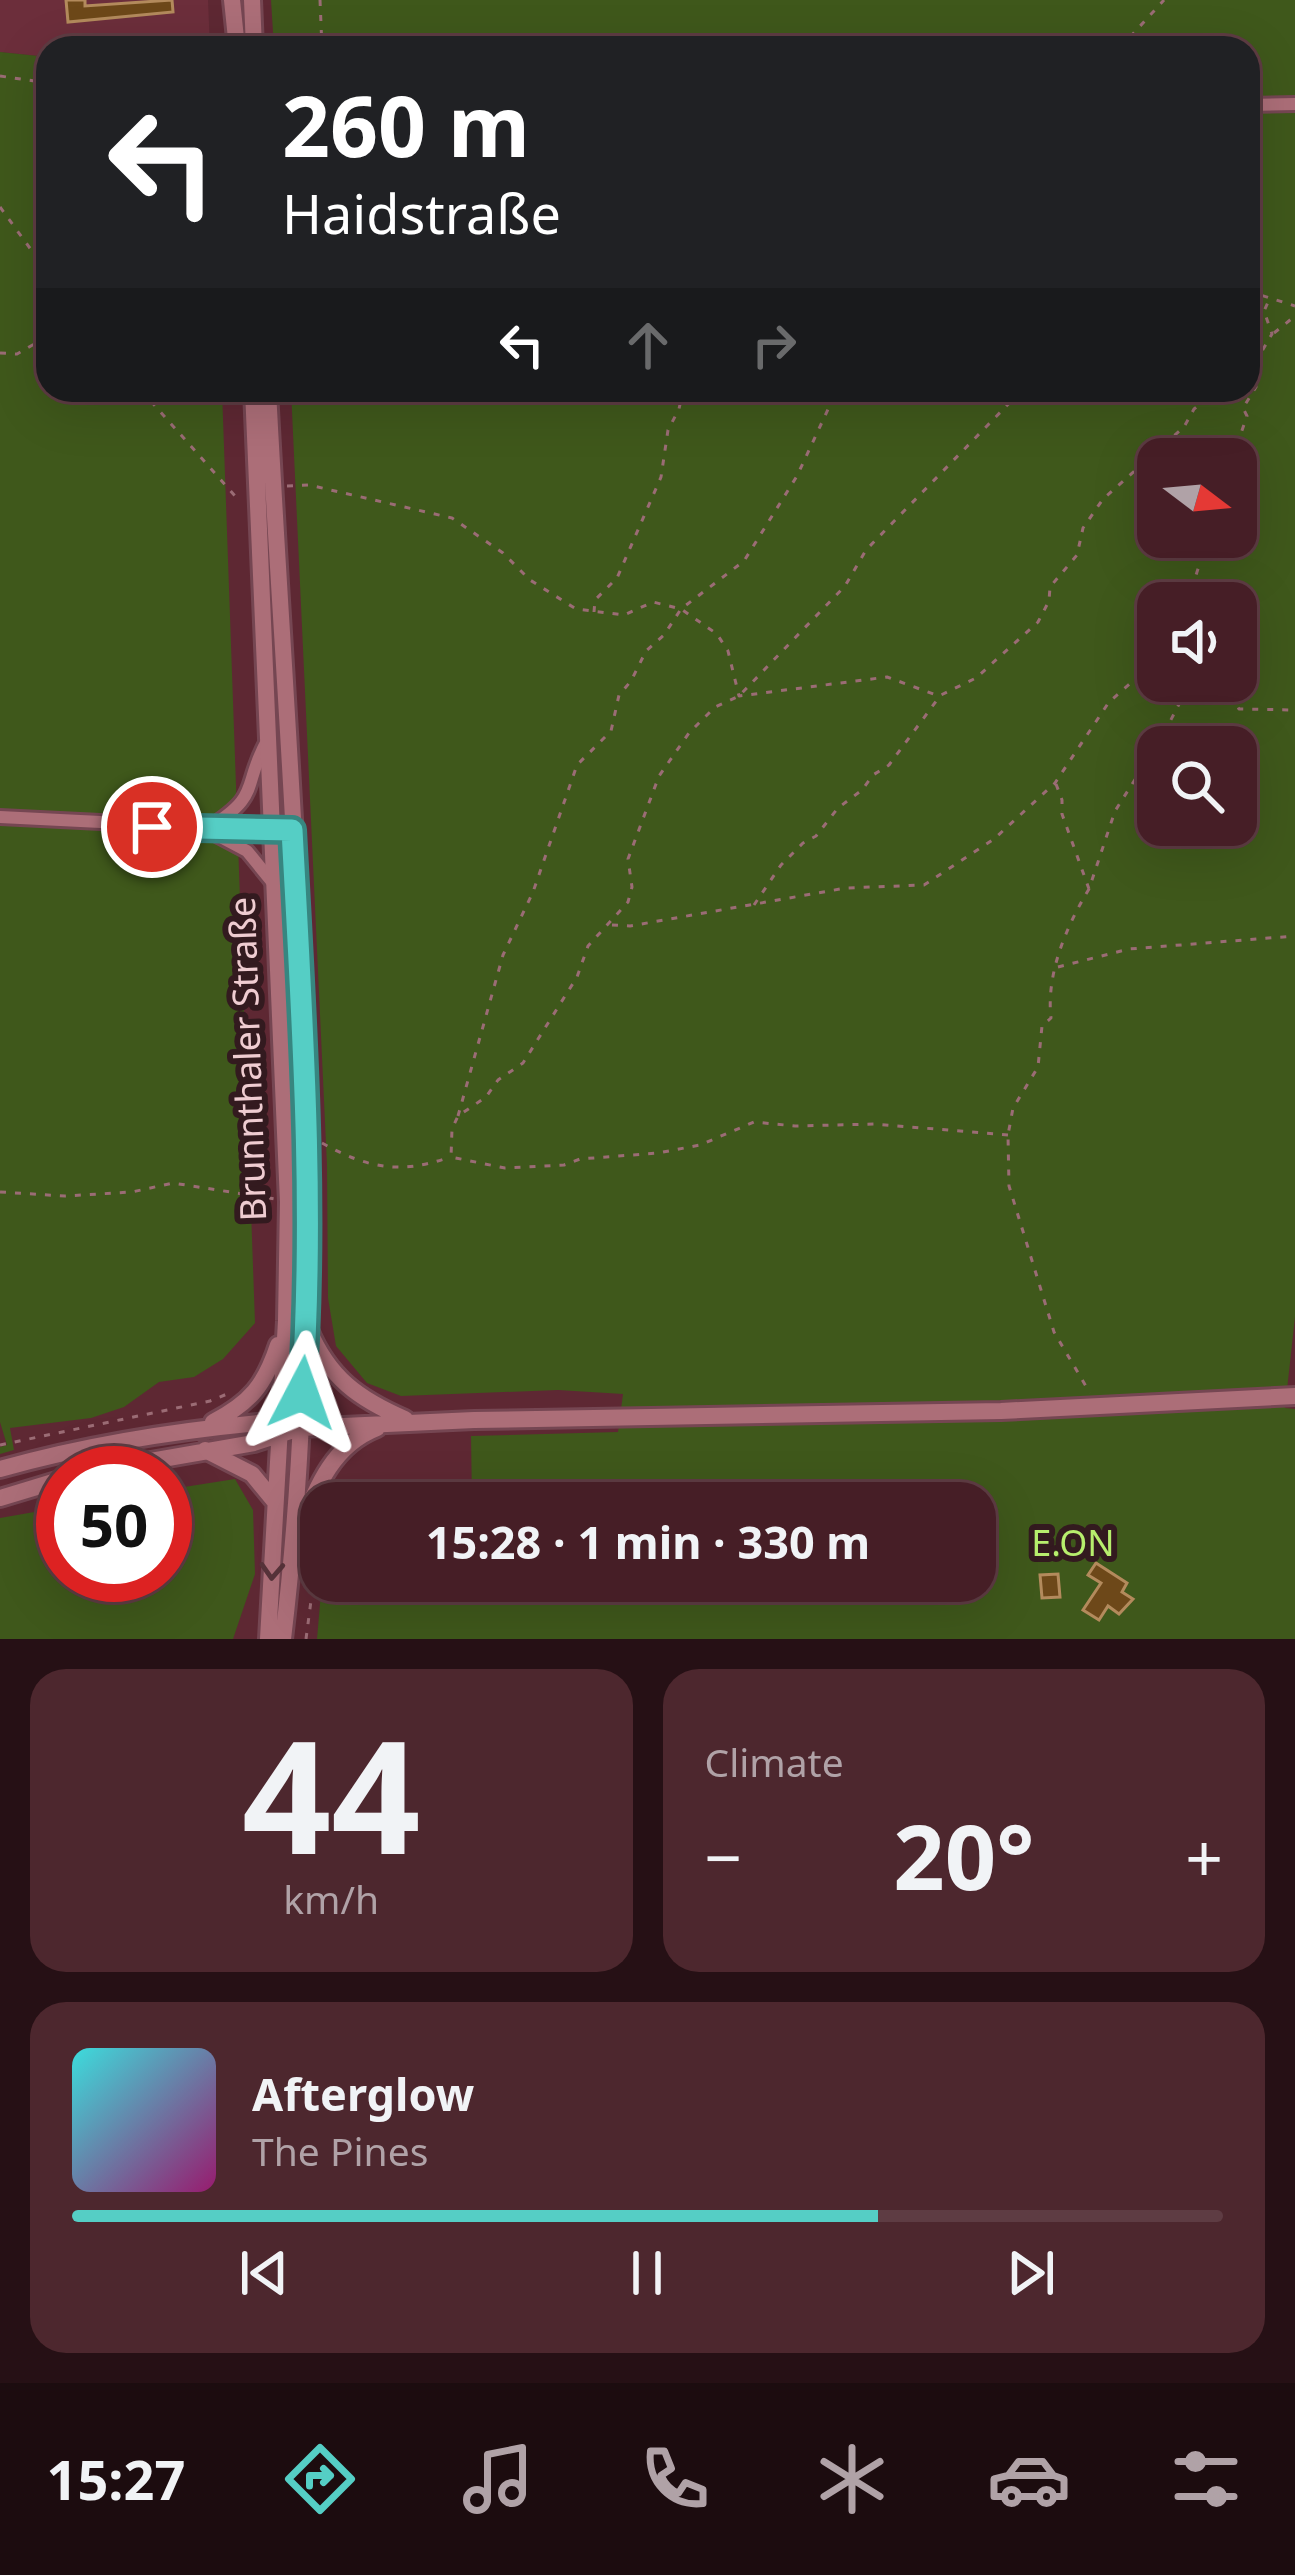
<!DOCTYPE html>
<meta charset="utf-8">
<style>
:root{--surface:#461e26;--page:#4d272e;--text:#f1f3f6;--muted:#b0a2a7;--line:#5e3c43;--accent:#55cec5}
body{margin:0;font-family:"Noto Sans",sans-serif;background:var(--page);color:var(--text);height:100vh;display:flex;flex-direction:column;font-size:45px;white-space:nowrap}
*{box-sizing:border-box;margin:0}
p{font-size:39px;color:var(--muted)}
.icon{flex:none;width:66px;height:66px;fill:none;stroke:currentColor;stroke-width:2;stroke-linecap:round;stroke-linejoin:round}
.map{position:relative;height:1639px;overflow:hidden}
.panel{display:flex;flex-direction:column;gap:30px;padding:30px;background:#261015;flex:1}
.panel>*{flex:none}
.banner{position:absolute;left:36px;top:36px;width:1224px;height:366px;border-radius:36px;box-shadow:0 12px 48px #0002,0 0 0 3px var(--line);background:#202124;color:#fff;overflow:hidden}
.needle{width:78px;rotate:106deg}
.fabs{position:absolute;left:1137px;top:438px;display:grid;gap:24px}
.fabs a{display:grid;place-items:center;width:120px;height:120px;border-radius:24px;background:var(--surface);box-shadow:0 12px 48px #0002,0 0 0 3px var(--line);font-size:60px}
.speed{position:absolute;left:36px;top:1446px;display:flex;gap:24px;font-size:60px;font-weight:700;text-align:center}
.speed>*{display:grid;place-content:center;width:156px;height:156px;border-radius:50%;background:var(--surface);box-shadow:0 12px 48px #0002,0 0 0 3px var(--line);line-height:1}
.speed .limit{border:18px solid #d22;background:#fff;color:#111}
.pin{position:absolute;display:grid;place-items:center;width:102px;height:102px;color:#fff;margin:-51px;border:6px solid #fff;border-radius:50%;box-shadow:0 3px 12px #0007}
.me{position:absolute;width:132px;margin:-66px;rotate:4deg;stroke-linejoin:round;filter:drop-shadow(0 0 9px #0008)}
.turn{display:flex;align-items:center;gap:42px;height:252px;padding:0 48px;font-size:54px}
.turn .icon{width:156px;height:156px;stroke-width:2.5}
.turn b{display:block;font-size:84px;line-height:102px}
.lanes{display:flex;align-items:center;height:114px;padding:0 48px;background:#0003;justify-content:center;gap:60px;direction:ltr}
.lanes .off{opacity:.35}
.big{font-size:90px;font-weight:700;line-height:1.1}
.panel .widget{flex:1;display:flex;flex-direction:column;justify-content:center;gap:18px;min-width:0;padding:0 42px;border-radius:36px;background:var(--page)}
.panel .dial{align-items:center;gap:0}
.dial b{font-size:156px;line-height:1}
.song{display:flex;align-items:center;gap:36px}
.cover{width:144px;height:144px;border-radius:18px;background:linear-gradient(135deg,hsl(180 70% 55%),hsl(320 70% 35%))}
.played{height:12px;border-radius:6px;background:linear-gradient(90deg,var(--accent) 70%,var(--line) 70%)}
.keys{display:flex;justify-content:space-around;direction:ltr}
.heat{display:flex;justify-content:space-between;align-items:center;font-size:66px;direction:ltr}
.panel .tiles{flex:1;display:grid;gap:30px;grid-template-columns:1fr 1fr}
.widget:last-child{grid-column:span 2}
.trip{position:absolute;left:300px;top:1482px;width:696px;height:120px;border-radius:36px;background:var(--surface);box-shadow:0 12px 48px #0002,0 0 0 3px var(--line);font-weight:700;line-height:120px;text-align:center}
.tabs{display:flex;height:192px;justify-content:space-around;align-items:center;background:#1c0c0f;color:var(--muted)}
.tabs .icon{width:84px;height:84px}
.tabs .selected{color:var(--accent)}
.tabs b{font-size:54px;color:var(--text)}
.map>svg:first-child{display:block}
.built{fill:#6c2e3b}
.green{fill:#3f581b;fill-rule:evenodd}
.building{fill:#6d4819;stroke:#b38a5c;stroke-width:3}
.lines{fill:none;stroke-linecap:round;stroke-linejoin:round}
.minor-casing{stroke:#754652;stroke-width:18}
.secondary-casing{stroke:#754652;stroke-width:22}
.path{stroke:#9b6c75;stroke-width:3;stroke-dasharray:6 9;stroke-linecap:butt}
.minor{stroke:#ac6e78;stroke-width:12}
.secondary{stroke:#ac6e78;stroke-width:16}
.oneway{stroke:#57333a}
.route-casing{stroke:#378680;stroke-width:30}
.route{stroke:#55cec5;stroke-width:21}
.labels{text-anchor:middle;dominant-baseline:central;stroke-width:12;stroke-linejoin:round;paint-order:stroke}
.street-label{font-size:36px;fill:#efccd1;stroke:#331a1f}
.park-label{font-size:36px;fill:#b7ee6d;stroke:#331a1f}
</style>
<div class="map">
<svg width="1295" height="1639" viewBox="0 0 1295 1639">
<rect width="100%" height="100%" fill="#5e2833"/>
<path class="built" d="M0 0H208L210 48H48V57L0 52Z"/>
<path class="green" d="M271 0H1295V1317L1285 1408 1295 1409V1639H317L322 1581H975V1503H472L471 1436 618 1432 623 1394 558 1390 401 1396 367 1383 336 1346 328 1298 327 1165 291 390H1248V48H274ZM1158 459H1236V537H1158ZM1158 603H1236V681H1158ZM1158 747H1236V825H1158Z
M0 52 48 57V390H222L255 1323 223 1359 194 1377 159 1382 124 1407 91 1418 10 1428 14 1450 0 1454V1447L7 1445 0 1422Z
M235 1479 253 1510 255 1574 233 1639H0V1518L63 1507V1575H165V1490Z"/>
<path class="building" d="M66 0H85V6L172 0 173 12 68 22Z
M1096 1563 1127 1583 1122 1592 1133 1599 1119 1614 1108 1606 1099 1620 1083 1610 1101 1583 1088 1575Z
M1058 1574 1060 1597 1042 1598 1040 1575Z"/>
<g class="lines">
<defs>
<path id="minor" d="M1248 105 1295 104
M0 817 279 831
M207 829C263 794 241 788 267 741
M213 833 247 851 273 883"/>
<path id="secondary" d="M232 0 237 48
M252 0 254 48
M253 390 288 1202 286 1321 268 1639
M268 390C289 805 333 1224 283 1639
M309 1330C329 1378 359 1399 405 1419
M213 1422C250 1403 265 1385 278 1345
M205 1450 252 1474 275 1502
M0 1469C92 1443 185 1429 280 1421L287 1424
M82 1473 254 1443 300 1428 474 1420 1001 1411 1295 1396
M0 1498 63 1479
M299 1532C316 1489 331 1446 377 1428"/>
</defs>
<use href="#minor" class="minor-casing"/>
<use href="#secondary" class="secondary-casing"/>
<path class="path" d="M320 0 322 48
M1120 48 1164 0
M0 76 48 83
M0 207 48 273
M1248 291 1295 306
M1274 333 1295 316
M0 353 17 354 48 336
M141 390 236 497 241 498
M1232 459 1247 416 1243 408 1256 387 1251 370 1272 334 1264 311 1270 298
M287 486 309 485 452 518 503 553 530 580 576 609 624 615 653 602 681 609 717 634 728 651 739 696 887 677 939 696 976 678 1038 622 1049 601 1050 587 1077 555 1083 528 1103 499 1184 427 1194 409 1218 390
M1187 603 1206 544 1204 537
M594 612 595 600 617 578 661 477 668 430 679 409 683 390
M1224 681 1239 709 1295 710
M1056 784 1062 800V814L1089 889 1115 811 1162 737 1191 681
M1089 889C1066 927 1046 974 1051 1018L1042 1026 1038 1067 1013 1108 1008 1135 1009 1186 1054 1332 1090 1393
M754 905 781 865 803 843 816 836 838 808 862 790 873 775 889 765 937 700
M612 925 630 926 846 888 924 885 994 839 1055 783 1109 702 1158 659
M1058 967 1129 949 1295 936
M458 1116 503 955 533 892 577 765 611 731 619 695 631 681 646 651 664 635 681 609 744 561 797 476 837 390
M1008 1135 874 1124 795 1126 754 1122 700 1145 658 1153 580 1159 564 1165 505 1168 451 1157 452 1129 458 1116 486 1097 498 1080 523 1063 577 977 588 946 628 902 632 887 628 859 659 776 689 733 715 707 739 696 845 586 866 550 1022 390
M322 1143C367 1168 400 1175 450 1157
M0 1192 65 1196 132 1192 173 1183 275 1199
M322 1408 323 1382
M0 1445 210 1401 227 1394
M306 1639 321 1524"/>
<use href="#minor" class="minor"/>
<use href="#secondary" class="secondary"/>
</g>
<defs><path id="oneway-chevron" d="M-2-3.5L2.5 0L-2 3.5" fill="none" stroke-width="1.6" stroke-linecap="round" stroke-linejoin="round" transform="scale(3)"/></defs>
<use class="oneway" href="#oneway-chevron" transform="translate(272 1571) rotate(93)"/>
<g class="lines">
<defs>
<path id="route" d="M152 827 292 830C302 1017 315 1206 302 1393"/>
</defs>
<use href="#route" class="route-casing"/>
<use href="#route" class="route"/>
</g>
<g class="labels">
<g class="street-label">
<text transform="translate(247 1059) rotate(-92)">Brunnthaler Straße</text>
</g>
<g class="park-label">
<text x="1073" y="1542">E.ON</text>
</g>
</g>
</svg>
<div class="fabs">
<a><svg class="needle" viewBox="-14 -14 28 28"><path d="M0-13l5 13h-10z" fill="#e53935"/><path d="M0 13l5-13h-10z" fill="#b0a2a7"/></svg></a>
<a><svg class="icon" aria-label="sound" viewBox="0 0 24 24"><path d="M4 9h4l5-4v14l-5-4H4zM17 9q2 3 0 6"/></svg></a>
<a><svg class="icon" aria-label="search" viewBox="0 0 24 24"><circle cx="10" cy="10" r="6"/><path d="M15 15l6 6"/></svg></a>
</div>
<div class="speed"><div class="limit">50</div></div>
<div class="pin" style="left:152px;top:827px;background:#d93025"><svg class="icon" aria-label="arrive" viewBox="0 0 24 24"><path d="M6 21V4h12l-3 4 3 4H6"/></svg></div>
<svg class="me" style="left:302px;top:1393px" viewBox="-20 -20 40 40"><path d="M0-17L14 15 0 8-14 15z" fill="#55cec5" stroke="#fff" stroke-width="4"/></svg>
<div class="trip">15:28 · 1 min · 330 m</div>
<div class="banner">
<div class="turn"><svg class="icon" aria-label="left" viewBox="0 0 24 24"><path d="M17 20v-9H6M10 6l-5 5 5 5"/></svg><div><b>260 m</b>Haidstraße</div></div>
<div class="lanes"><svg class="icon" aria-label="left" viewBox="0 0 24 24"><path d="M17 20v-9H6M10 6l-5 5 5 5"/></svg><svg class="icon off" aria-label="ahead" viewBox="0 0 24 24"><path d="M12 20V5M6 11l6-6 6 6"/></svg><svg class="icon off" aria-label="right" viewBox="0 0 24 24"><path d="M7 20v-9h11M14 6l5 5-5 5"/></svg></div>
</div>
</div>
<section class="panel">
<div class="tiles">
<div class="widget dial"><b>44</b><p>km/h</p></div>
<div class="widget"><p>Climate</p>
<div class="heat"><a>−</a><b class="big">20°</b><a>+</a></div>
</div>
<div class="widget">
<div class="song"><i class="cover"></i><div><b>Afterglow</b><p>The Pines</p></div></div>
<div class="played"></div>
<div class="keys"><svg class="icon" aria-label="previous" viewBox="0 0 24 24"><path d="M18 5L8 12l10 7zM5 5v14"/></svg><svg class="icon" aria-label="pause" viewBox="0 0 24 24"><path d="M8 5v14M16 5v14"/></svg><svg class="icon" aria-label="next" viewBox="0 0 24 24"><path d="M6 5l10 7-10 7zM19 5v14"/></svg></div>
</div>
</div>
</section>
<nav class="tabs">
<b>15:27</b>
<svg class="icon selected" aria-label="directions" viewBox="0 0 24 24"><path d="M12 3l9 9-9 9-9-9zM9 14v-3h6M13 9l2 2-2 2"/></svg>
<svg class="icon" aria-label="music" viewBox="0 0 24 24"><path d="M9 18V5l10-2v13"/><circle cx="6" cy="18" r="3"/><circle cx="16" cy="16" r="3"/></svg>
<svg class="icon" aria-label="phone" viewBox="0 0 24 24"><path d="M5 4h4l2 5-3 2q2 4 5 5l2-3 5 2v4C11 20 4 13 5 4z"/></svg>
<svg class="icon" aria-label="climate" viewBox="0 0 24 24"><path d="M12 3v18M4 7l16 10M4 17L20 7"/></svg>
<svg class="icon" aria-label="car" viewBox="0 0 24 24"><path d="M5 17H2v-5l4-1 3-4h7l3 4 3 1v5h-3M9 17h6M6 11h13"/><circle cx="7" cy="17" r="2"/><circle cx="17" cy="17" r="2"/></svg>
<svg class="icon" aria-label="filters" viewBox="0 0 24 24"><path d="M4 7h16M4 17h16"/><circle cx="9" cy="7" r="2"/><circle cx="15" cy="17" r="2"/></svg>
</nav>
